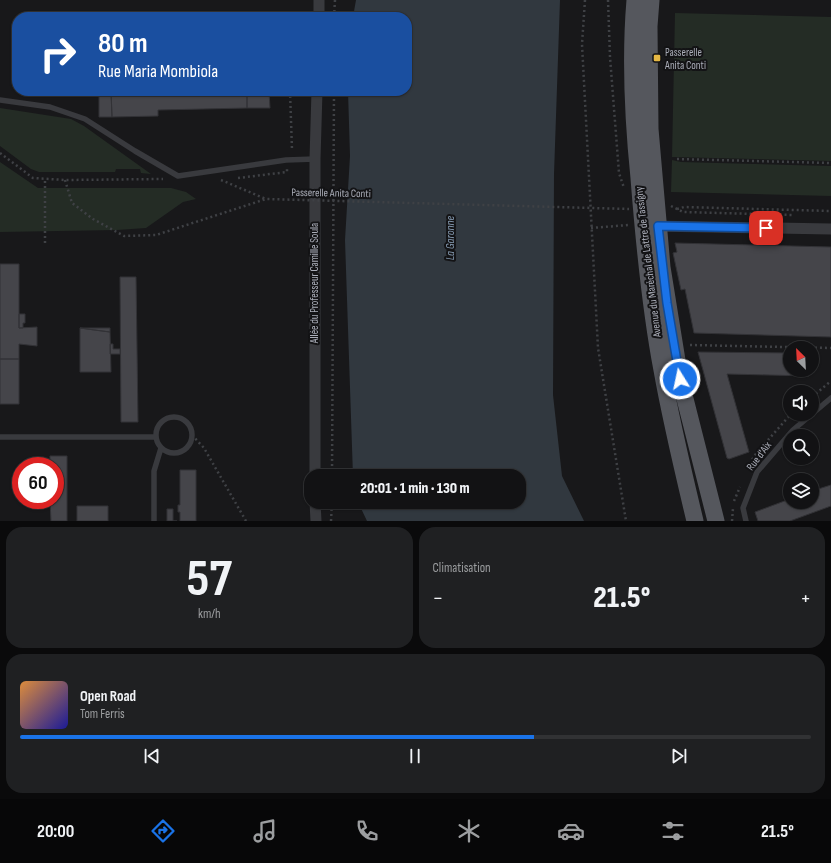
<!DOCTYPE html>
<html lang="fr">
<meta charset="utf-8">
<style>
:root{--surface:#121214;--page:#1f2022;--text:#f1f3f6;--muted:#9c9ea0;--line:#313234;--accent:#1a73e8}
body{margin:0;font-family:"Sofia Sans Condensed",sans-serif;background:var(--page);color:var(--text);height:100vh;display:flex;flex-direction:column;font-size:15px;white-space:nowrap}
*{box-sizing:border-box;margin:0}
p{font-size:13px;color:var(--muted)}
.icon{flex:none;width:22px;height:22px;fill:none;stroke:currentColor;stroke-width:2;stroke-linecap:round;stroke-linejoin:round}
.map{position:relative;height:521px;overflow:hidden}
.details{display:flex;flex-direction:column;gap:6px;padding:6px;background:#0a0a0b;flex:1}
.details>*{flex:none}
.hud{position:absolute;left:12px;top:12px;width:400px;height:84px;border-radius:16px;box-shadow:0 1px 3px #0004,0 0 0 1px var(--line);background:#1a4fa0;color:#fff;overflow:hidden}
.needle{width:26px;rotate:336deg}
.controls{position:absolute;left:783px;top:341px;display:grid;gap:8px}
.controls a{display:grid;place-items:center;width:36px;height:36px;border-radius:50%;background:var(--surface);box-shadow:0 1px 3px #0004,0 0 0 1px var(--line);font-size:20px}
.speed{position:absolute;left:12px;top:457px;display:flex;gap:8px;font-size:20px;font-weight:700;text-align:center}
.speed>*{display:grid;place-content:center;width:52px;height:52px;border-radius:50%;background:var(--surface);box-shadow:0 1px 3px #0004,0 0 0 1px var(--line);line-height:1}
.speed .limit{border:6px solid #d22;background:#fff;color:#111}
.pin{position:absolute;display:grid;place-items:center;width:34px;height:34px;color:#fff;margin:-17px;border-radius:8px;box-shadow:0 2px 6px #0006}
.me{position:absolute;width:44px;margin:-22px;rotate:350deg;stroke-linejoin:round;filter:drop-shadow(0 0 3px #0008)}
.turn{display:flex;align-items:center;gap:14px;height:84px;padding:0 20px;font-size:18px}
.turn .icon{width:52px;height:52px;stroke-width:2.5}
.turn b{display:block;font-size:28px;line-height:34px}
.big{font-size:30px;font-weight:800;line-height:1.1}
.details .tile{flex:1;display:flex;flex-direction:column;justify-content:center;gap:6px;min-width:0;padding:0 14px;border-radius:16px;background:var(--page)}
.details .dial{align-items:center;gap:0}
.dial b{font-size:52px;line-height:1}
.song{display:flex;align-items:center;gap:12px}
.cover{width:48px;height:48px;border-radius:6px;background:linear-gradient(135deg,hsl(30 70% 55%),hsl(240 70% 35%))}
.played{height:4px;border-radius:2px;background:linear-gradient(90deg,var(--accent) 65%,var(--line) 65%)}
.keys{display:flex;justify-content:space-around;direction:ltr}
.heat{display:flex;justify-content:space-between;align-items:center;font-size:22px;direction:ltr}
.details .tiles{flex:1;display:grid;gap:6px;grid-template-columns:1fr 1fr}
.tile:last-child{grid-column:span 2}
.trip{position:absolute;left:304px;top:469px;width:222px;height:40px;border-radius:16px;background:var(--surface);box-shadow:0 1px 3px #0004,0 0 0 1px var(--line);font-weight:800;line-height:40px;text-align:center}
.dock{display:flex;height:64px;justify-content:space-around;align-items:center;background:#070708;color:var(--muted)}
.dock .icon{width:28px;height:28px}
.dock .selected{color:var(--accent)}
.dock b{font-size:18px;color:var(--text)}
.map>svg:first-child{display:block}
.green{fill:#242c25}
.water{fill:#31383f}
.building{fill:#45454a;stroke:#323236}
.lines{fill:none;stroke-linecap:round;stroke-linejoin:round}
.path{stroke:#3f4145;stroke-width:2.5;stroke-dasharray:2 3;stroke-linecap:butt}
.service{stroke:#393a3e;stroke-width:5.5}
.minor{stroke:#393a3e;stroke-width:11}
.primary{stroke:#55575d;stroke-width:17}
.path-bridge{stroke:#3f4145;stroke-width:2.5;stroke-dasharray:2 3;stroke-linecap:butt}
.route-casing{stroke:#114b97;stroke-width:10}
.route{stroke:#1a73e8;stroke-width:7}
.poi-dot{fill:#e6b844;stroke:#131315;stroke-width:1.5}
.labels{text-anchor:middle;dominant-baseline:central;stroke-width:4;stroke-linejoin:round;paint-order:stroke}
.poi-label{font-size:11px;fill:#abaeb9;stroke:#131315;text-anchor:start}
.street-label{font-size:11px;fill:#abaeb9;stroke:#131315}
.water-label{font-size:12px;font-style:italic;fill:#859ab1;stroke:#131315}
</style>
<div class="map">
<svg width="831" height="521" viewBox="0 0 831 521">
<rect width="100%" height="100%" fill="#18181a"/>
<path class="green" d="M675 13 831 17V161L672 157Z
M0 108 71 119 84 126 151 174 141 173 140 169H116L115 172H39L31 169 0 146Z
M672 160 681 162 831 166V196L671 192Z
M0 162 38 188H171L186 192 196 199 183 202 146 228 117 230 0 232Z"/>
<path class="water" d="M356 0H560L554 174 553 395 562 476 584 521H367L358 502H519V476H353L345 240 350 156 348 91H407V17H353Z"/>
<path class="building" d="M99 91H111L112 117H99Z
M111 91H247V108L158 110V116L112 117Z
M247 91H269L270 108H247Z
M675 243 831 247V337L694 333 685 289 681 290 673 253 677 252Z
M0 264H19V328L37 327V346L19 344V359H0Z
M120 277H136L138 422H121Z
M19 314H25V323H23V328H19Z
M80 328 110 332 111 372H80Z
M80 328H110V332L94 330Z
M110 344H113V349H120V354H110Z
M698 352 790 353V370H810L809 376 727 374 749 452 729 459 727 458Z
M0 359H19V404H0Z
M50 456H67V521H51L50 500H55V466H50Z
M180 470H196V521H180V512H178V505H180Z
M831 485V506L790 521H758L755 512 790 499V502H812V491Z
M77 506H108V521H77Z
M167 509H173V521H177H167Z"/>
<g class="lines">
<path class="path" d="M585 0 582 44 598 348 626 521
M608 0 610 57 619 173 624 188
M334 17 335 0
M290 91 292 150
M0 153 33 178 65 180 163 179
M677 159 831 163
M238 178 287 172V168
M221 180 266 199
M671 206 683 212 793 215
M677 209 684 207 831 211
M591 228 628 225
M45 243V179
M690 345 831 348
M812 397 831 381
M192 435 204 448 246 521
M750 464 754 456 791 414
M332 476 334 91
M734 501 740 487
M331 521 332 502
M732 521 733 508"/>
<path class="service" d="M0 100 50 107 85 119 135 151 178 176 286 160 315 159
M812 414 831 398
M156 435a18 18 0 1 1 36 0a18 18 0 1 1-36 0Z
M0 437H156
M154 521V471L161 448
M746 521 743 508 757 472 793 430 812 414"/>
<path class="minor" d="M319 0V17
M652 226 831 229
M315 476V159L317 91
M315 502 316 521"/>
<path class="primary" d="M635 0C630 59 633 119 639 178 644 242 650 307 662 370 671 421 683 471 695 521
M651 0 649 26 650 129 662 267 680 379 716 521"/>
<path class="path-bridge" d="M65 180 72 203 93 219 124 236 156 235 266 199 629 209"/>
</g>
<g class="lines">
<defs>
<path id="route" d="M680 379 667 303 658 226 766 228"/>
</defs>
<use href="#route" class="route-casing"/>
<use href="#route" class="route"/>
</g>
<rect class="poi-dot" x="653" y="54" width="8" height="8" rx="2"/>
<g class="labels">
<g class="poi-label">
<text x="665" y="52">Passerelle<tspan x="665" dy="13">Anita Conti</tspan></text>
</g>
<g class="street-label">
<text transform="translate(331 193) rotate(1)">Passerelle Anita Conti</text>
<text transform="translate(648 262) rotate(-97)">Avenue du Maréchal de Lattre de Tassigny</text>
<text transform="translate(314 283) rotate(-90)">Allée du Professeur Camille Soula</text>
<text transform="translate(759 456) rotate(-53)">Rue d'Aix</text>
</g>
<g class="water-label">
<text transform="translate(450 238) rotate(-90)">La Garonne</text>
</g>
</g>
</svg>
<div class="controls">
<a><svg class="needle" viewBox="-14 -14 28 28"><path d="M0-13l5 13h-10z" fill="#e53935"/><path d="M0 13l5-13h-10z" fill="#9c9ea0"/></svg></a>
<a><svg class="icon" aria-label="sound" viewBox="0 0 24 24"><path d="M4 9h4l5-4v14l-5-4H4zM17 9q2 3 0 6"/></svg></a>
<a><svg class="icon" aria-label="search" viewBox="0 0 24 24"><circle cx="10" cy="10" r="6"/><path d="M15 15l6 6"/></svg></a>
<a><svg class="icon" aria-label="layers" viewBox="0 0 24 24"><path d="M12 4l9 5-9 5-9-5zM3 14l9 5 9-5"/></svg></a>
</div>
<div class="speed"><div class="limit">60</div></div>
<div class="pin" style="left:766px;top:228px;background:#d93025"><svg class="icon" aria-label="arrive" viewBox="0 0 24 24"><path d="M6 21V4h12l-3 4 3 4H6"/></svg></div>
<svg class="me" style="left:680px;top:379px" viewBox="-20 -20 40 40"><circle r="17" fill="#1a73e8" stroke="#fff" stroke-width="3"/><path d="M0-11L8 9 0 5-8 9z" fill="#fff"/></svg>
<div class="trip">20:01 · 1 min · 130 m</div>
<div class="hud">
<div class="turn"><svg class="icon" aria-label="right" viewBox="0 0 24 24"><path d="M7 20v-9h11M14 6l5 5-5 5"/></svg><div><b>80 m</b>Rue Maria Mombiola</div></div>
</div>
</div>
<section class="details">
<div class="tiles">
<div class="tile dial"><b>57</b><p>km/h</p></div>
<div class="tile"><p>Climatisation</p>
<div class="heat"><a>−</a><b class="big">21.5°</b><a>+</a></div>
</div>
<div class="tile">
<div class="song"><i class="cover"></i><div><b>Open Road</b><p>Tom Ferris</p></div></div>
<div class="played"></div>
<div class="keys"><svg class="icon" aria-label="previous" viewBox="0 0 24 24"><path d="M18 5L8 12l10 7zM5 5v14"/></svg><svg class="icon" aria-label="pause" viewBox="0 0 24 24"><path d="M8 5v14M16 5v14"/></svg><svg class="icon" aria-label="next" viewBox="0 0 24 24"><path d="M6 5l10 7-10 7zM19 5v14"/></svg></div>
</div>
</div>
</section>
<nav class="dock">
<b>20:00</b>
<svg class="icon selected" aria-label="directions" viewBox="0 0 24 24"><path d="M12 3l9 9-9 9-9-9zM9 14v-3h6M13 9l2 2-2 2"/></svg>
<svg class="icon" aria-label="music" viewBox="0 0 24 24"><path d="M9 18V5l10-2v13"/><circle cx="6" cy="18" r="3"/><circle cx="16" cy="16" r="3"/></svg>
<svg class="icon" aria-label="phone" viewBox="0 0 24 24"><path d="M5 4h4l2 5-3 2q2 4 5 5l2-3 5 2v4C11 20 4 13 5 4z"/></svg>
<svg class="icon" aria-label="climate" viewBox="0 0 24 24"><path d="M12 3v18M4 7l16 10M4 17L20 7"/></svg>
<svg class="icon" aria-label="car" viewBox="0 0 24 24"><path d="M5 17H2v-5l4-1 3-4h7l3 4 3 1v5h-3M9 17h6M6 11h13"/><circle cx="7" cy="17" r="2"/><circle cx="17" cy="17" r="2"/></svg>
<svg class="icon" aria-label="filters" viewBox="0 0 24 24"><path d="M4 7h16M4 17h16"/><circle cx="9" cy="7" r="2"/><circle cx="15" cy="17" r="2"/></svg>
<b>21.5°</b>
</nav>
